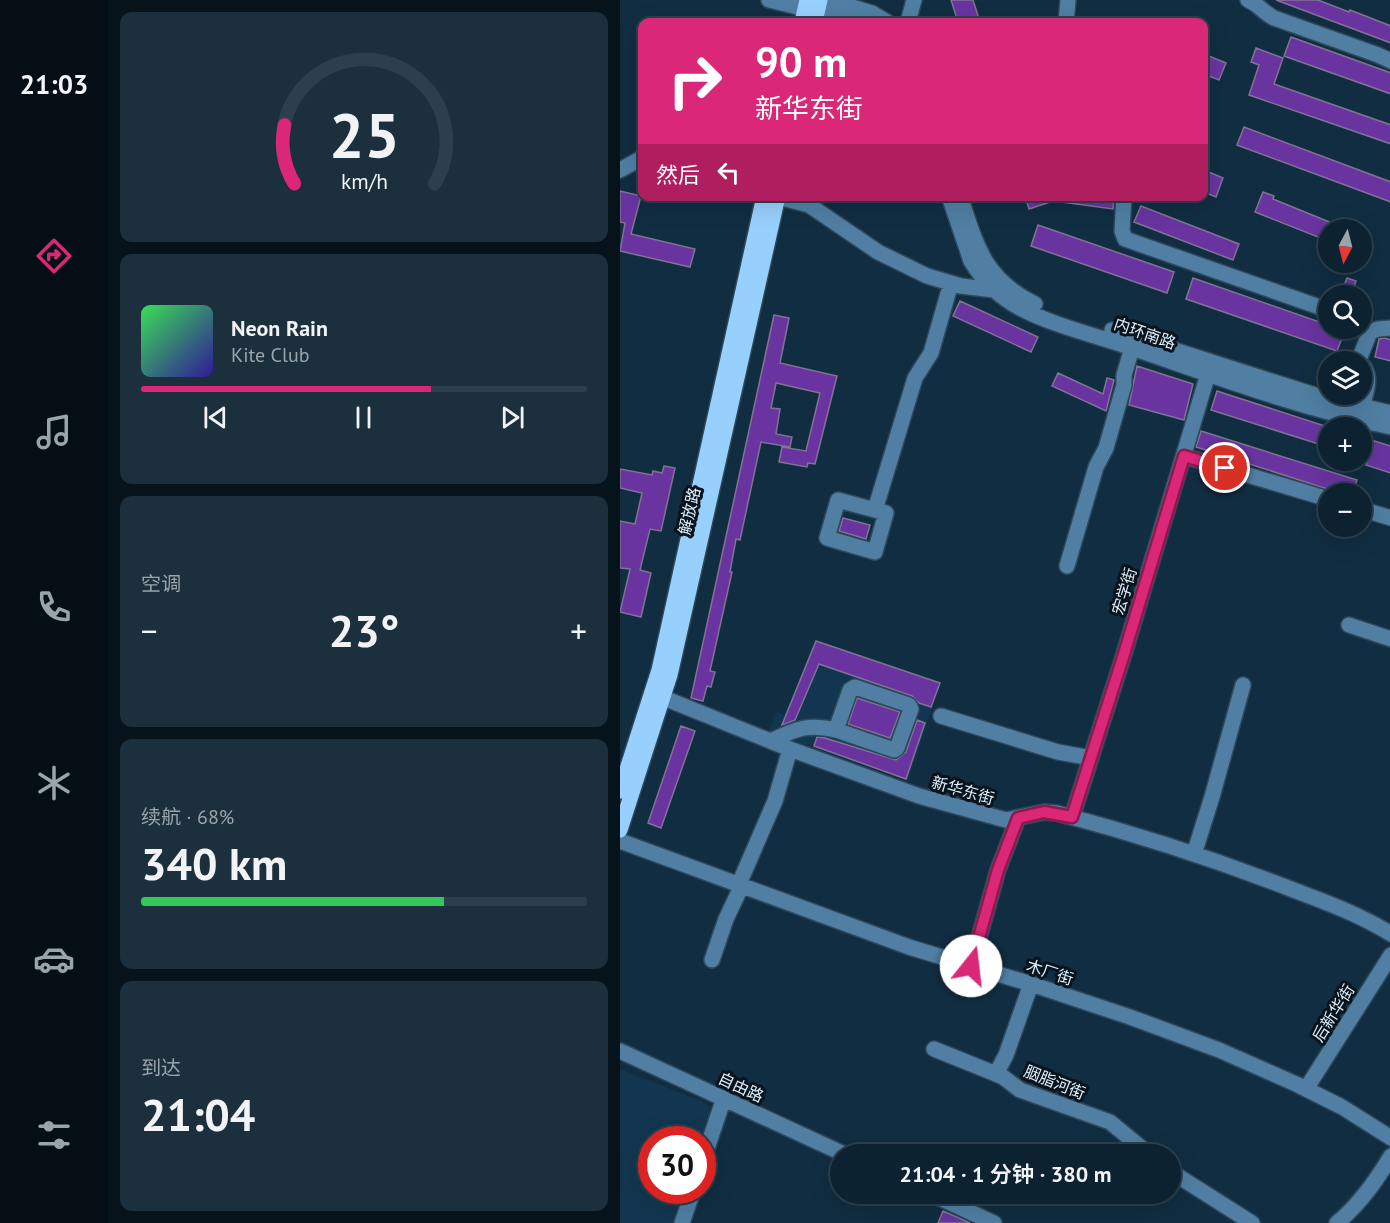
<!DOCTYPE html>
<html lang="zh">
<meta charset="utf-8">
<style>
:root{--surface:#0d2231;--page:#1b2f3d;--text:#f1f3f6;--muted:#9aa4ab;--line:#2d3f4d;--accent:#db2777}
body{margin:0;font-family:"PT Sans","Noto Sans SC",sans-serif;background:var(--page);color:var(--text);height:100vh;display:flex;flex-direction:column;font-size:22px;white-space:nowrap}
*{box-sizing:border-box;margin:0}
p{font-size:20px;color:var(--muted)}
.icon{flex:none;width:33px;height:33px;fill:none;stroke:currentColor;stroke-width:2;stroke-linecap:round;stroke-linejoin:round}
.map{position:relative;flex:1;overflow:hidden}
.sheet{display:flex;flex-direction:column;gap:12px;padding:12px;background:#07131b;width:512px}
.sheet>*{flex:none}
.banner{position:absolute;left:18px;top:18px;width:570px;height:183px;border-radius:12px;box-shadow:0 6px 24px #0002,0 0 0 2px var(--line);background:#db2777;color:#fff;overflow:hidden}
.needle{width:39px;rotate:187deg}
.tools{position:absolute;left:698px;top:219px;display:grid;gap:12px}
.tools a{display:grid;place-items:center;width:54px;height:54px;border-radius:50%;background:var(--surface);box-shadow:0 6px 24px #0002,0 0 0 2px var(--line);font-size:30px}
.speed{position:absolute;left:18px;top:1126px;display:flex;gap:12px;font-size:30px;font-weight:700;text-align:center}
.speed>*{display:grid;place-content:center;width:78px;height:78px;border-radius:50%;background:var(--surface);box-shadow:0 6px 24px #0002,0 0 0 2px var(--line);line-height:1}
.speed .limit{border:9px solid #d22;background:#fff;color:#111}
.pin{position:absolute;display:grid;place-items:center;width:51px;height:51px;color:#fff;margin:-26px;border:3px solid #fff;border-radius:50%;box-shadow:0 2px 6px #0007}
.me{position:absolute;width:66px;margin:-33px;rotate:16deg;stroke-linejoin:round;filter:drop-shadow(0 0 4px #0008)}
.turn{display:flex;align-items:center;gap:21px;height:126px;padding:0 18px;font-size:27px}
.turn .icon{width:78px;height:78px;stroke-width:2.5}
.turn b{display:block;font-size:42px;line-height:51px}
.then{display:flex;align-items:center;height:57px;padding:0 18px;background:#0003;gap:12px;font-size:22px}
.big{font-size:45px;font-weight:600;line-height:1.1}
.sheet .tile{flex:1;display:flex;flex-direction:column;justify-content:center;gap:9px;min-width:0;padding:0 21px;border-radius:12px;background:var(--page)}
.sheet .dial{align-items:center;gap:0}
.dial svg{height:156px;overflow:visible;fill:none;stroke:var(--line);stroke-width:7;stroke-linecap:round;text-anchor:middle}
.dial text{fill:var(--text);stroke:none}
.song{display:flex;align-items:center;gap:18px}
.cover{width:72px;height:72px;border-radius:9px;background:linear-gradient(135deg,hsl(130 70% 55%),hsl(250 70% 35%))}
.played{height:6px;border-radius:3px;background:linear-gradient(90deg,var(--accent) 65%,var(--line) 65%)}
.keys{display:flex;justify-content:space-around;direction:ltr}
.heat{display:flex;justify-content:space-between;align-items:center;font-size:33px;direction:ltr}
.charge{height:9px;border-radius:4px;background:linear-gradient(90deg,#34c759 68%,var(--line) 0)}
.trip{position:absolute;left:210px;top:1144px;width:351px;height:60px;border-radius:30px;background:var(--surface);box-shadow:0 6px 24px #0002,0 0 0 2px var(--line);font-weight:600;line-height:60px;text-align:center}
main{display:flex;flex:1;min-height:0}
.tabs{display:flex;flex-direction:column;width:108px;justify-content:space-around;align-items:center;background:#050e14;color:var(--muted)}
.tabs .icon{width:42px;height:42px}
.tabs .on{color:var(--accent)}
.tabs b{font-size:27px;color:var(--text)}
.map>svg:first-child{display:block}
.built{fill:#12364f}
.building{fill:#6934a0;stroke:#807393;stroke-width:1.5}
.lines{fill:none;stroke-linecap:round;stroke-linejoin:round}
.minor-casing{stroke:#2e485b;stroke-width:18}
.major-casing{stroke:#2e485b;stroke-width:18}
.minor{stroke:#507fa3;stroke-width:15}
.major{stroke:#98d0fd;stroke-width:15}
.route-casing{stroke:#8e194d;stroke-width:15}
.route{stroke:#db2777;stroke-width:10}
.labels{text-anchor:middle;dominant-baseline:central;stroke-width:6;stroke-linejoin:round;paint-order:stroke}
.street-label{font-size:16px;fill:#deeefc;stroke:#08141d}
</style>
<main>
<nav class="tabs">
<b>21:03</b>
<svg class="icon on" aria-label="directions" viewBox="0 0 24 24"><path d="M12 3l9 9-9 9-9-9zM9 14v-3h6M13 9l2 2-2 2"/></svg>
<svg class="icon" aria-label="music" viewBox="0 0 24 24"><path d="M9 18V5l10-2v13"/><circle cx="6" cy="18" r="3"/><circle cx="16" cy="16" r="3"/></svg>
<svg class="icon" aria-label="phone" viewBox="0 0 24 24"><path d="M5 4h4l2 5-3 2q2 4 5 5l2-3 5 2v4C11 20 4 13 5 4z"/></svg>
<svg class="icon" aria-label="climate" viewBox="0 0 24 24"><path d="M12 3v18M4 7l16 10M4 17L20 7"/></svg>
<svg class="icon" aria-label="car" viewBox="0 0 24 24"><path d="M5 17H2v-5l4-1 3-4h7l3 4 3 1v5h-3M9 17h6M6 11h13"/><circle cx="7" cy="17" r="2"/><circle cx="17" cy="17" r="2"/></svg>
<svg class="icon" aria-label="filters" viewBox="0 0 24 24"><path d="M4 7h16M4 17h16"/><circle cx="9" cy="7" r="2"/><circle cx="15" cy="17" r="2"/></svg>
</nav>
<section class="sheet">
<div class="tile dial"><svg viewBox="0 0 100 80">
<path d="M14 69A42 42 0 1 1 86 69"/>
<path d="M14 69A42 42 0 0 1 9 39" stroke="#db2777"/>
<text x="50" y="56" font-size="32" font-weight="700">25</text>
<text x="50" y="72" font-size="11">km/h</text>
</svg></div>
<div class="tile">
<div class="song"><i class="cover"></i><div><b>Neon Rain</b><p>Kite Club</p></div></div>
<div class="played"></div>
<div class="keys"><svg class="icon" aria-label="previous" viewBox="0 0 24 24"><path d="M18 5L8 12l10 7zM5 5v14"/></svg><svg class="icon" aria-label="pause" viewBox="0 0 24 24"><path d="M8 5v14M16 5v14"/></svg><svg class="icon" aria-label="next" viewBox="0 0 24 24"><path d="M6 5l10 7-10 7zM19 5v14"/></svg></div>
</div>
<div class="tile"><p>空调</p>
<div class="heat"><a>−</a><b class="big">23°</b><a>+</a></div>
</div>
<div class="tile"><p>续航 · 68%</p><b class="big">340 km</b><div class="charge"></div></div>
<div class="tile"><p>到达</p><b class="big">21:04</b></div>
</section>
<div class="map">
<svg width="771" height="1223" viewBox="0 0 771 1223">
<rect width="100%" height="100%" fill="#112d41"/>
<path class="built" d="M196 640 321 682 288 781 149 731 156 712 164 715Z
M0 1069 81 1101 89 1106 92 1120 82 1140H32V1191H69L58 1223H0Z"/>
<path class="building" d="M331 0H353L360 22H338Z
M656 0H698L729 12 730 10 771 26V43Z
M671 37 771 73V94L664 56Z
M636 48 663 58 654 84 771 125V144L629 95 639 65 631 62Z
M584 54 606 63 599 80 584 74Z
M624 127 771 182V202L617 145Z
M584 170 603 178 596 197 584 192Z
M0 191 21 196 11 234 75 249 70 267 0 251 5 223 0 222Z
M643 192 654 196 653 199 729 230H708V241L635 212Z
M405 196H441L442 198 409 209Z
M442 196H494L493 209 442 202Z
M521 206 619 244 613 260 514 222Z
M418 225 554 272 547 293 411 246Z
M573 278 708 325V328L725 330 717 351 566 299Z
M727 278 736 281 731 296H720Z
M340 301 418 337 411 352 333 316Z
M154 315 169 318 160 363 217 376 195 464 188 463 187 467 159 462 162 447 186 451 200 393 156 383 151 408 160 409 156 434 172 437 170 447 141 442 120 540 116 539 110 572H112L90 671 95 672 91 687 87 686 83 701 71 698Z
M765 338 771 340V361L755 357 759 339Z
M517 366 573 384 564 420 509 405Z
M438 373 483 394 487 378 494 380 486 411 432 386Z
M597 391 708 427V447L591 410Z
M581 431 737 480 732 494H723L576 447Z
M741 437 771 446V473L746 465 748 460 741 457Z
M44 466 55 468 41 531 30 529 20 570 31 573 21 617 0 612 10 569 0 568V521L15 524 22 493 0 488V469L32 475 33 471 42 473Z
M223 518 250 525 246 539 219 531Z
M196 641 320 683 311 707 299 703 292 696 199 664 175 720 162 725Z
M237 698 280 712 270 738 228 724Z
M297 720 305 723 286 779 194 746 197 737 205 738 276 760 286 752Z
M61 726 75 731 41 828 28 823Z
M323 1211 350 1223H318Z"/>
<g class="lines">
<defs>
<path id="minor" d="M149 0 239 22
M209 0 252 13 267 22
M628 0C638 4 644 13 654 18L758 55 771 61
M288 22 294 0
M446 22 448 0
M0 170 22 158
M329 196 351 261C363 281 379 297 400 308 434 326 475 335 512 348 597 377 682 409 771 427
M340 196C357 247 364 279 415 304
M504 196 502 231 505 239 708 310
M158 197 189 205 258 252 307 276 341 286 374 290
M492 330 698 396 771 413
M738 362 750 332 758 329 771 328
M741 364C753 375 746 393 742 407
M564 456 708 499
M218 500 266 513 255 552 207 538Z
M741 509 771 518
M255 510 295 378 311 353 331 283
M447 566 476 467 486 448 504 385V375L512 348
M729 625 771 639
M235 687 289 705 291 709 277 748 274 750 216 730 230 690Z
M44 698 170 749 299 796 386 820 424 812 437 813C516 834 594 859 671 889 705 902 739 914 771 934
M321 716 438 752 471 758
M153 740C177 728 189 724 216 730
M452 817 504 654 588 374
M0 841 289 947 411 984 510 1017 599 1050 676 1084 722 1107 771 1138
M574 854 592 797 623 685
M119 884 155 801 170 749
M92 960 106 919 122 885
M351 966 378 870 398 818
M411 984 386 1055 376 1074 383 1077 400 1090 490 1122 530 1155
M314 1049 376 1074
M0 1051 226 1155
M686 1089 771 955
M82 1163 104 1098
M550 1171 632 1223
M311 1194 374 1223
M62 1223 73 1191
M717 1223C740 1204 756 1181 771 1156"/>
<path id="major" d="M182 22 187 0
M195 22 200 0
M0 791 39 670 144 196
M0 830 50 675 158 196"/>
</defs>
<use href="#minor" class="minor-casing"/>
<use href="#major" class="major-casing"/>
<use href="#minor" class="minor"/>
<use href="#major" class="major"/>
</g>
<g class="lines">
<defs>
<path id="route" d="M351 966 378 870 398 818 424 812 452 817 504 654 564 456 605 468"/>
</defs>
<use href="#route" class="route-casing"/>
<use href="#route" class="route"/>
</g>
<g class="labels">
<g class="street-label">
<text transform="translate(525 333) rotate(19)">内环南路</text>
<text transform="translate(69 511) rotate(-77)">解放路</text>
<text transform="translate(504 591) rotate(-73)">宏学街</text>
<text transform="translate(343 790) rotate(16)">新华东街</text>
<text transform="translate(430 972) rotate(18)">木厂街</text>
<text transform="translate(713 1013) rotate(-58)">后新华街</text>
<text transform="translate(435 1082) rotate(22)">胭脂河街</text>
<text transform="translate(121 1087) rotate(25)">自由路</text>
</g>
</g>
</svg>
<div class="tools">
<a><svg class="needle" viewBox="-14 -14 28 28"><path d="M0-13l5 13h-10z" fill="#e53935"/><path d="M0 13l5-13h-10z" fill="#9aa4ab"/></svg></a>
<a><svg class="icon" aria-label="search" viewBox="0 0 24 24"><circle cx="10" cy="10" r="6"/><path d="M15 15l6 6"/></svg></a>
<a><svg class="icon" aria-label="layers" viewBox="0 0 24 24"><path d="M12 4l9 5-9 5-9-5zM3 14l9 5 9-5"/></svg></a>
<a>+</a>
<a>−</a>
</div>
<div class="speed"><div class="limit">30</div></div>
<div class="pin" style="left:605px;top:468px;background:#d93025"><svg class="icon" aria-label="arrive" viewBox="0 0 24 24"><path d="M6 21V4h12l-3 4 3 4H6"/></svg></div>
<svg class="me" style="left:351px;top:966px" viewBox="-20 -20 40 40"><circle r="19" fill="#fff"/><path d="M0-13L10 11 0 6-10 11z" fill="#db2777"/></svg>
<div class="trip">21:04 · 1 分钟 · 380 m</div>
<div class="banner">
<div class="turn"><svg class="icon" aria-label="right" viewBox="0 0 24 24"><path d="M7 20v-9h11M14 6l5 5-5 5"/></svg><div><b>90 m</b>新华东街</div></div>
<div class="then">然后<svg class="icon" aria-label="left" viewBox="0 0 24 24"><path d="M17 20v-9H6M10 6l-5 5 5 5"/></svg></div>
</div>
</div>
</main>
